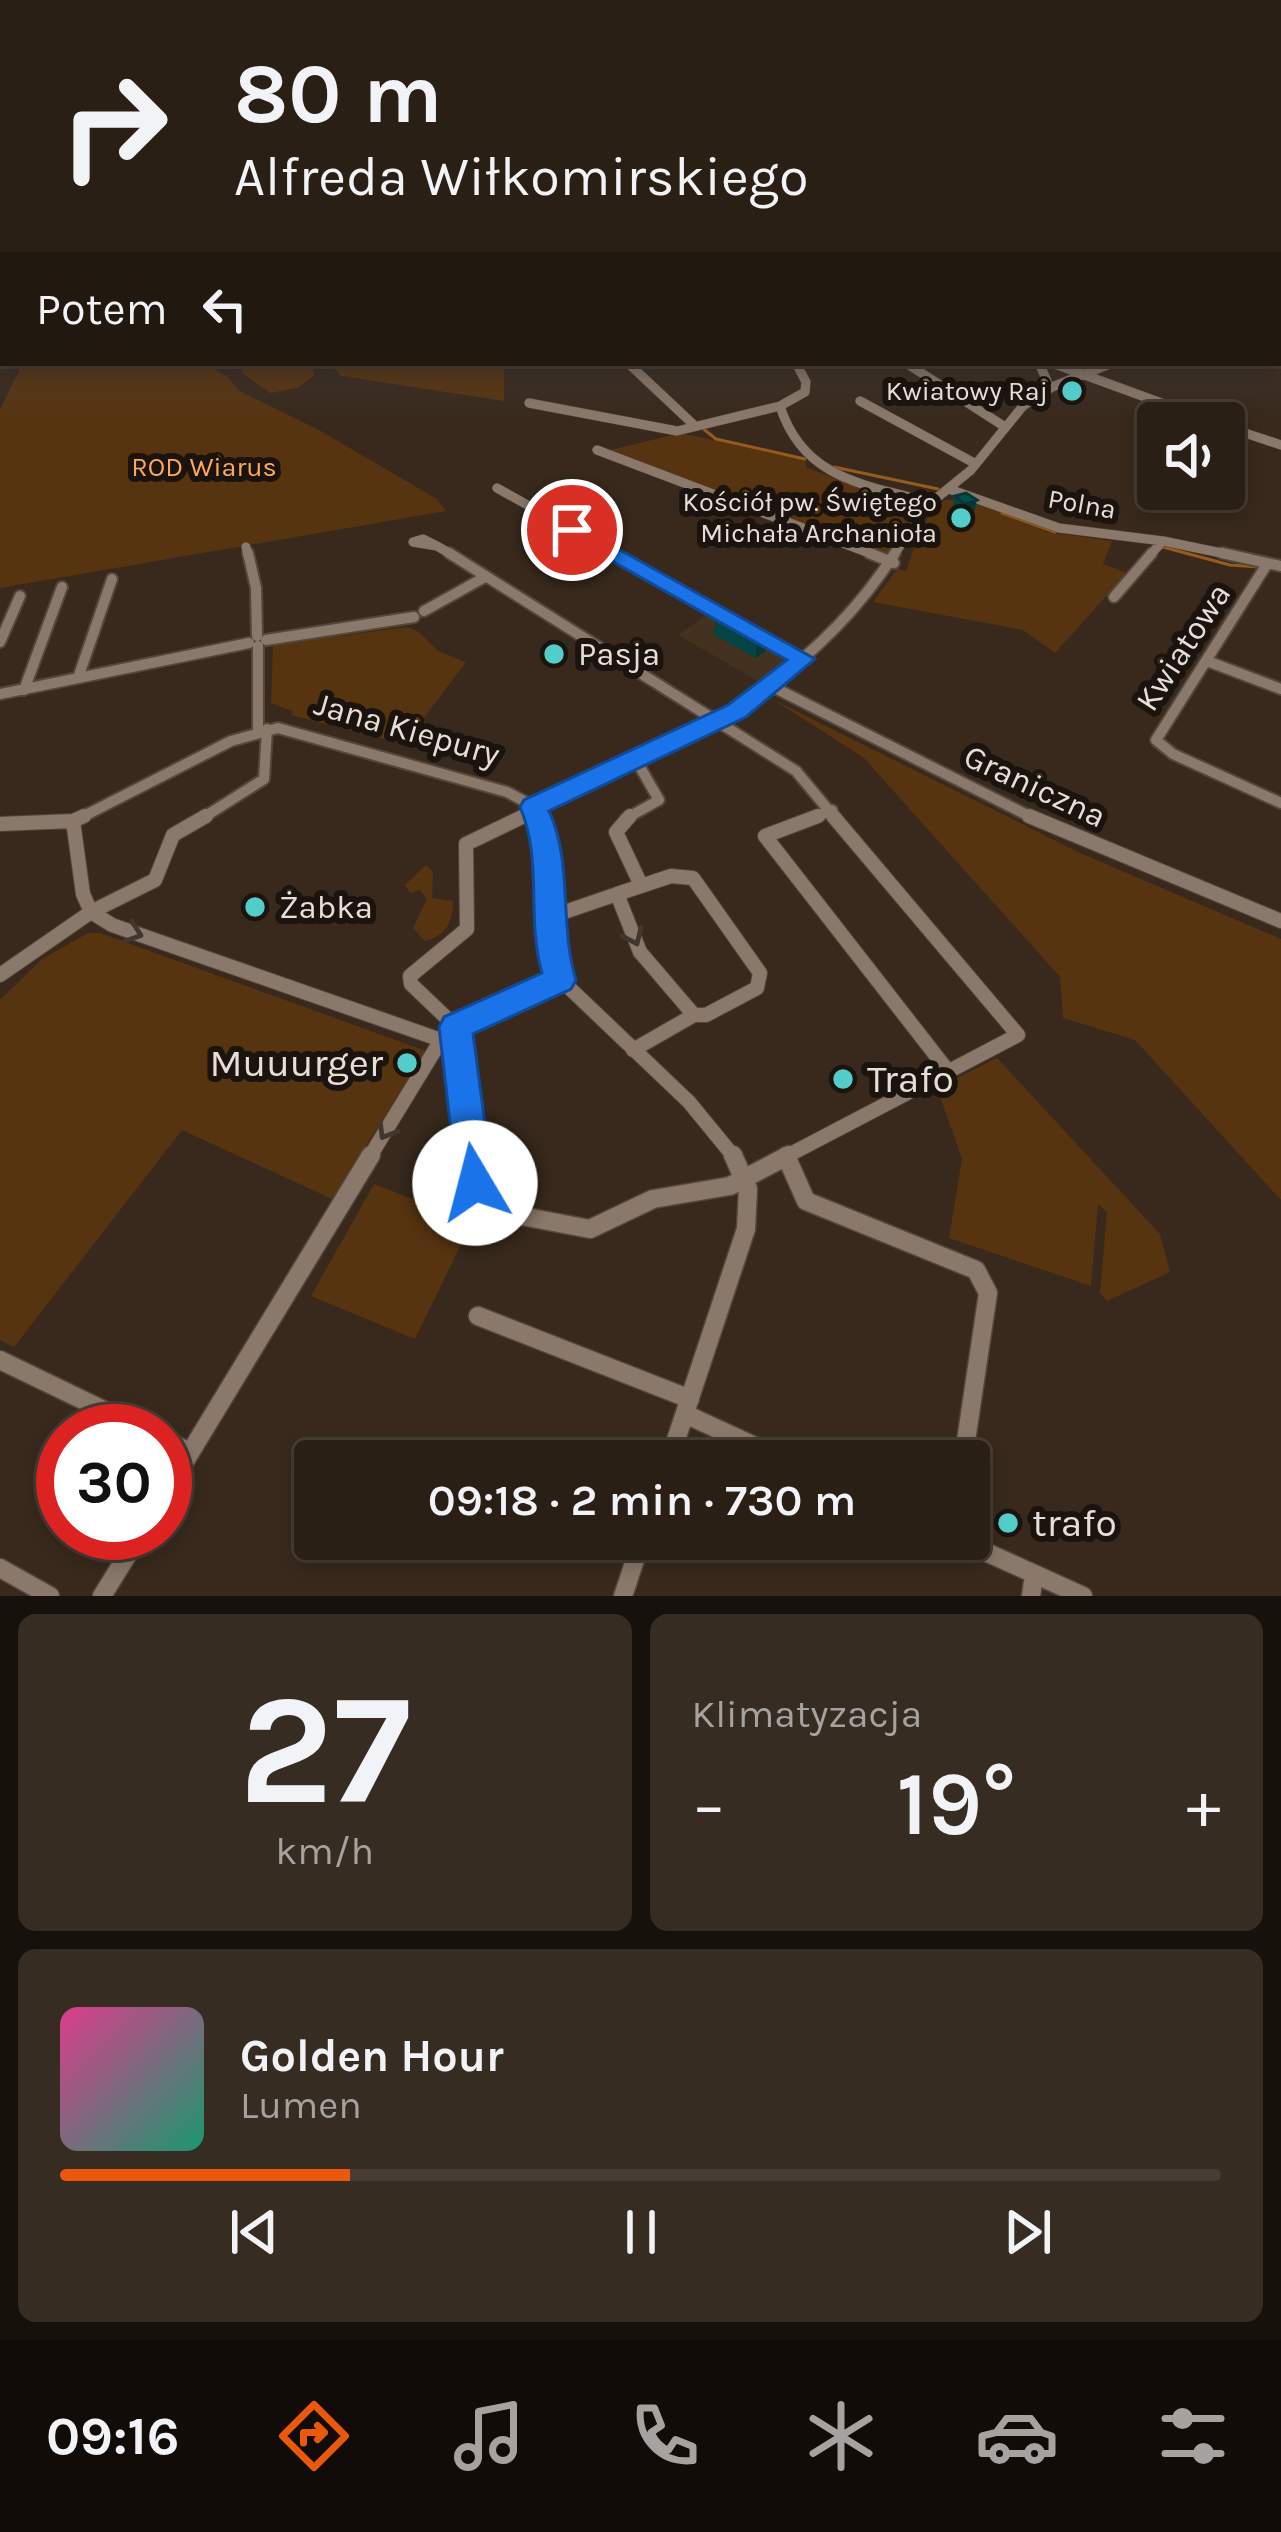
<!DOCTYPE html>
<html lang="pl">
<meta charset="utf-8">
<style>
:root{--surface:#2a1f15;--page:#362c22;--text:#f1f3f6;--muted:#a5a2a0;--line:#463d34;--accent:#ea580c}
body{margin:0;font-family:Karla,sans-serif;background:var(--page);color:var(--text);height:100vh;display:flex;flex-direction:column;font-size:45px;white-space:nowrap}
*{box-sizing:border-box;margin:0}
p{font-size:39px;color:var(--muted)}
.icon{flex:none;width:66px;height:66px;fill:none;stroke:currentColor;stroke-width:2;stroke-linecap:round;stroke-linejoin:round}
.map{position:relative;height:1596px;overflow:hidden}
.side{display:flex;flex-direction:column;gap:18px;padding:18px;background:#17110c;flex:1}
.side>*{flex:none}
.banner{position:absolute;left:0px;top:0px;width:1281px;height:366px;box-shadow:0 6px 18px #0003,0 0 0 3px var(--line);background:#2a1f15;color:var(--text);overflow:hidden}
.fabs{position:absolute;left:1137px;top:402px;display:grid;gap:24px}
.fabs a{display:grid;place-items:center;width:108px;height:108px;border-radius:12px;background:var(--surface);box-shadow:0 6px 18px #0003,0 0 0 3px var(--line);font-size:60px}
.speed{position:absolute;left:36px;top:1404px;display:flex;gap:24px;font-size:60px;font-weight:700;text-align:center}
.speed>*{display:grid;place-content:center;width:156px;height:156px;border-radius:50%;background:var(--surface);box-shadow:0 6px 18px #0003,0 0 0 3px var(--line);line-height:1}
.speed .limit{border:18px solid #d22;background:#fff;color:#111}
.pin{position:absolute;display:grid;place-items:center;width:102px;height:102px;color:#fff;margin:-51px;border:6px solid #fff;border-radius:50%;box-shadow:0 3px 12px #0007}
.me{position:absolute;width:132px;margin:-66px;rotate:352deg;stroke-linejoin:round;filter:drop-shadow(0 0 9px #0008)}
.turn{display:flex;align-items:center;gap:42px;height:252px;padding:0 36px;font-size:54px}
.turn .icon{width:156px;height:156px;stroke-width:2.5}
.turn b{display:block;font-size:84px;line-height:102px}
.then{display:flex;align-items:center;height:114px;padding:0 36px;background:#0003;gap:24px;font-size:45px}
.big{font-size:90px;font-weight:600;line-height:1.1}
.side .widget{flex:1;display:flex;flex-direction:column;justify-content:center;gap:18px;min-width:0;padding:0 42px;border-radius:18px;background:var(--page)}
.side .dial{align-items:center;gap:0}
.dial b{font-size:156px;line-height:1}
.song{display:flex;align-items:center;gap:36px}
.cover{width:144px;height:144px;border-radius:18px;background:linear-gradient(135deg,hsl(330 70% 55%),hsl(160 70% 35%))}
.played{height:12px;border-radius:6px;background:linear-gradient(90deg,var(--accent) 25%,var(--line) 25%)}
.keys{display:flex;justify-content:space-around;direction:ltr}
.heat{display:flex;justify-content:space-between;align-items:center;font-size:66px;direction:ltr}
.side .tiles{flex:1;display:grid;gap:18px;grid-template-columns:1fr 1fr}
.widget:last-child{grid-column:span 2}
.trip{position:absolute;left:294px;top:1440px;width:696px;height:120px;border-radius:12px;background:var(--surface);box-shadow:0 6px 18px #0003,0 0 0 3px var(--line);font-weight:600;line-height:120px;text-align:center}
.tab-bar{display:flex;height:192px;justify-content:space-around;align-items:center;background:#110c08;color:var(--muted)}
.tab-bar .icon{width:84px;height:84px}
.tab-bar .active{color:var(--accent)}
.tab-bar b{font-size:54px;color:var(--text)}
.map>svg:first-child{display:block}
.built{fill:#443220}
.green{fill:#573410}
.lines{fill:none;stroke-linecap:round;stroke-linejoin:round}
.stream{stroke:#975b1b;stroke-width:3}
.street-far3-casing{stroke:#53473c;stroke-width:10}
.street-far2-casing{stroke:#53473c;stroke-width:14}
.street-far1-casing{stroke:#53473c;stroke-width:16}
.street-casing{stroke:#53473c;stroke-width:21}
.secondary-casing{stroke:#53473c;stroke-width:4}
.street-far3{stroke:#8a796a;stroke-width:9}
.street-far2{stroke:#8a796a;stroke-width:10}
.street-far1{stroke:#8a796a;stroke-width:14}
.street{stroke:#8a796a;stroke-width:18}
.secondary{fill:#8a796a;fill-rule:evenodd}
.wall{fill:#044543}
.shaded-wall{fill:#043837}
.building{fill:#05504e;stroke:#043837;stroke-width:3}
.oneway{stroke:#41372e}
.route{fill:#1a73e8;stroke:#114b97;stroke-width:3}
.poi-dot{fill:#53cdca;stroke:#1a130e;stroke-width:4.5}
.labels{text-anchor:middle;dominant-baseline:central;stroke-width:12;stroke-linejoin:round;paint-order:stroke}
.far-poi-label{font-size:27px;fill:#e8ded6;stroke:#1a130e;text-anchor:end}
.far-park-label{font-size:27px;fill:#fda958;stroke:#1a130e}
.far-street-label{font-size:27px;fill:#e8ded6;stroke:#1a130e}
.street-label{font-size:33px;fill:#e8ded6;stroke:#1a130e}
.poi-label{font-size:33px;fill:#e8ded6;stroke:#1a130e;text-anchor:start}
.near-poi-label{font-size:39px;fill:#e8ded6;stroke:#1a130e;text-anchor:start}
</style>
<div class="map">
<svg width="1281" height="1596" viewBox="0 0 1281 1596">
<rect width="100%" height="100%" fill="#38291c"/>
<path class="built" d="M712 611 795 660 763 684 678 635Z"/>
<path class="green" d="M13 363H203L228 377 239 391 319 430 437 499 446 511 0 588V409L20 369Z
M229 363H311L314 376 297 388 270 393 242 373 243 366Z
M330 363H504V401L341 376Z
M681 433 805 460 807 468 918 508 891 557 606 451Z
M945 500H975L1048 532 1112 541 1103 564 1127 573 1055 653 1023 630 873 602 897 569 906 571C914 552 922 514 945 500Z
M407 627 419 632 438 651 466 662 404 744 291 715 293 711 271 703 273 645Z
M772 699 1080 853 1281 939V1200L1135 1040 1063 1018 1060 977 863 757Z
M426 865 433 872 432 898 453 901C453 921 446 936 425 941L413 928 427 899 420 890 410 893 405 885Z
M88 933H100L426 1051 332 1199 182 1130 14 1347 0 1340V1000L42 959Z
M997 1058 1160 1234 1170 1272 1107 1301 1100 1293 1107 1212 1098 1204 1091 1286 949 1238 962 1159 937 1088Z
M374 1184 472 1222 415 1339 311 1296Z"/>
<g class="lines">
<path class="stream" d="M701 427 716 439 805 459
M834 467 938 489
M1002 513 1055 532
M1163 547 1230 565 1259 567"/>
<defs>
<path id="street-far3" d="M628 363 695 426
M796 363 806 382 805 392 780 406C803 479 865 485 930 502
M906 363 1002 425
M1039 363 1047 381 1045 390
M1052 363 1216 423
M860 401 976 464
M529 403 677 431 780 406
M1224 426 1281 445
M597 450 877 556
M497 488 619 556
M949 489 1059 528 1163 541 1236 556
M423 539 437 546 413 542Z
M437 546 454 556
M246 547 248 556
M893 556 928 505 971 470 1023 406 1052 387 1112 363
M1149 556 1163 541"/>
<path id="street-far2" d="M248 553 256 588 257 636
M449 553 715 720
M614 553 734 621
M869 553 894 563
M1222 553 1281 566
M1267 564 1156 740 1173 754 1281 803
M1114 597 1152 553
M424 611 485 577
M757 634 803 660
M266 640 414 617
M0 642 20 596
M258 646V731
M1207 661 1281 689
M78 678 112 579
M773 687 1035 819
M24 690 62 587
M0 694 249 643
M715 720 796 771 836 819
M715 720C788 678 849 625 895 553
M78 819 231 741 278 728 507 792 533 806 541 819
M201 819 264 779 267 729
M518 819 715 720
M625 819 659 800 636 760
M810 819 832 810"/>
<path id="street-far1" d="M539 816 550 862 560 979 689 1102 735 1158
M630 816 616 832 641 885
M818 816 765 836 948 1071
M1029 816 1281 921
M73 821 83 894 91 912 155 880 173 835 206 816
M0 824 73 821 84 816
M617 894 671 876 693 878 760 973 757 988 706 1015H694
M550 917 617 894 640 952 694 1015 633 1050
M0 975 91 912 112 925 441 1040 369 1158
M452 1030 560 979
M472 1158 456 1027 411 984 410 976 467 929 466 844 524 816
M783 1158 1018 1035 833 816"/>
<path id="street" d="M472 1155 475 1183 486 1201 511 1214 590 1229 653 1199 730 1186 789 1155
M786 1156 806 1201 976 1270 988 1293 963 1461
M478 1316 690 1399
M0 1360 147 1431
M685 1414 787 1461
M165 1440 190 1452
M669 1461 746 1229 748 1189 733 1155
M165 1494 371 1155
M957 1539 1083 1596
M0 1568 50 1596
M102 1596 141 1533
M623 1596 642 1539
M1031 1596 1034 1574"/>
<path id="secondary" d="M0 211H3V216H0Z
M1278 213H1281V218H1278Z"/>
</defs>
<use href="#street-far3" class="street-far3-casing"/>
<use href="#street-far2" class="street-far2-casing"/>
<use href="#street-far1" class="street-far1-casing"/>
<use href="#street" class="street-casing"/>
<use href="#secondary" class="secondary-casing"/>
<use href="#street-far3" class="street-far3"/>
<use href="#street-far2" class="street-far2"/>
<use href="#street-far1" class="street-far1"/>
<use href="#street" class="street"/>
<use href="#secondary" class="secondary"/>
</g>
<path class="wall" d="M966 493 972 520 960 523 950 516 955 496Z
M715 619 768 635 766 650 756 658 714 635Z
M1005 1509 1017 1532 1014 1534 1000 1527 1002 1511Z"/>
<path class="shaded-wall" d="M977 500 972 520 960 523 965 504Z
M768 635 766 650 756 658 757 643Z
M566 645V650L553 660V655Z"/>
<path class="building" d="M966 493 977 500 965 504 955 496Z
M726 612 768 635 757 643 715 619Z
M551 641 566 645 553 655 542 652Z
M1005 1509 1019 1516 1017 1532 1003 1525Z"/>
<defs><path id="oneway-chevron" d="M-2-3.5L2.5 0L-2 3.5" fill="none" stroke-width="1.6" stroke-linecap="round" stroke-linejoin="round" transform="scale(3)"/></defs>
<g class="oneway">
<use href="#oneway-chevron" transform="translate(134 933) rotate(19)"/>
<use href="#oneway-chevron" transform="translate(634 937) rotate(66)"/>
<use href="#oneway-chevron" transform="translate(386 1131) rotate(121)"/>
</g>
<linearGradient id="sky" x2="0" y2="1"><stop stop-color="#1f170f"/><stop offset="0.47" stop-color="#4d494b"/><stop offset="1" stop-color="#4d494b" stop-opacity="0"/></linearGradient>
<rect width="1281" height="420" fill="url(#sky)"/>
<path class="route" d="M572 523 815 659 746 717 549 811C573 862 559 925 576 980L571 989 473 1034 493 1183 488 1196 475 1201 462 1196 457 1183 439 1027 444 1017 542 973C526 918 543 859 520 807L524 800 728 705 787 660 564 534V525Z"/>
<g class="poi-dot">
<circle cx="1072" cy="391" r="12"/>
<circle cx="961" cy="518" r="12"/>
<circle cx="554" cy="654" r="12"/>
<circle cx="255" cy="907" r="12"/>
<circle cx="407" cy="1063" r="12"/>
<circle cx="843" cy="1079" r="12"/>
<circle cx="1008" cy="1523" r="12"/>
</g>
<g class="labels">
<g class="far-poi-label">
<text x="1048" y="391">Kwiatowy Raj</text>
<text x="937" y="502">Kościół pw. Świętego<tspan x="937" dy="31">Michała Archanioła</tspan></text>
</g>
<g class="far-park-label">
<text x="204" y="467">ROD Wiarus</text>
</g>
<g class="far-street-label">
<text transform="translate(1082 504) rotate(10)">Polna</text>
</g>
<g class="street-label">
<text transform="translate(1183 647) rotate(-57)">Kwiatowa</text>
<text transform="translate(407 729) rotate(16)">Jana Kiepury</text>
<text transform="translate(1035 786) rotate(25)">Graniczna</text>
</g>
<g class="poi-label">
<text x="578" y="654">Pasja</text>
<text x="279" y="907">Żabka</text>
</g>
<g class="near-poi-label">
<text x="383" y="1063" text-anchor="end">Muuurger</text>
<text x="867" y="1079">Trafo</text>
<text x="1032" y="1523">trafo</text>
</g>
</g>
</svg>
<div class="fabs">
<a><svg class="icon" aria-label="sound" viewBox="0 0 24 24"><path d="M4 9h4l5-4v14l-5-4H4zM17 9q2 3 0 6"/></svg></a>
</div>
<div class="speed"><div class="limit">30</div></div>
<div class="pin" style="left:572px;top:530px;background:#d93025"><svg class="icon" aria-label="arrive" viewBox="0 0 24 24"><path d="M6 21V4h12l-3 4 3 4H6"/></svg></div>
<svg class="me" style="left:475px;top:1183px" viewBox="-20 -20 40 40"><circle r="19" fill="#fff"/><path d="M0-13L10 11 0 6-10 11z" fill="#1a73e8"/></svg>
<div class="trip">09:18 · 2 min · 730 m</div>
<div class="banner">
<div class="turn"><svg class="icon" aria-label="right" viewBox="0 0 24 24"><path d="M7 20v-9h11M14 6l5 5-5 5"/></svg><div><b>80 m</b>Alfreda Wiłkomirskiego</div></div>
<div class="then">Potem<svg class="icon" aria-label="left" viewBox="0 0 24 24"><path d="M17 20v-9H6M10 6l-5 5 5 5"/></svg></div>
</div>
</div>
<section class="side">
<div class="tiles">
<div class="widget dial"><b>27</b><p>km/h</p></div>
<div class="widget"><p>Klimatyzacja</p>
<div class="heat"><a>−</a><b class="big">19°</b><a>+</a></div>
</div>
<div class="widget">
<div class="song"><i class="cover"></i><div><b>Golden Hour</b><p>Lumen</p></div></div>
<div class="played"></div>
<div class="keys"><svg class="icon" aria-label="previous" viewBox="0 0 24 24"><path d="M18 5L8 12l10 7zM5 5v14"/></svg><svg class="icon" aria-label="pause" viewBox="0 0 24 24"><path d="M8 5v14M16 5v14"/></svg><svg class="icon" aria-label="next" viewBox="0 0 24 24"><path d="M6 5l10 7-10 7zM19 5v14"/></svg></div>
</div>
</div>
</section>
<nav class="tab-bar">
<b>09:16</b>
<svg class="icon active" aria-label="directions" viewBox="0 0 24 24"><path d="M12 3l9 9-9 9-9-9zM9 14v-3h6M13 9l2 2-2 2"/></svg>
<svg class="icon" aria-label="music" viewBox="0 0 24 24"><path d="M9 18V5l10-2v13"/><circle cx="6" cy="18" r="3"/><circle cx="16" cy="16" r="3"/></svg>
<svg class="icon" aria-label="phone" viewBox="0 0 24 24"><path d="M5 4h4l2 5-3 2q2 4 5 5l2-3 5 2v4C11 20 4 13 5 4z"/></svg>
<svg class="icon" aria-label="climate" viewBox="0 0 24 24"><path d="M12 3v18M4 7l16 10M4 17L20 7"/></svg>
<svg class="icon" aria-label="car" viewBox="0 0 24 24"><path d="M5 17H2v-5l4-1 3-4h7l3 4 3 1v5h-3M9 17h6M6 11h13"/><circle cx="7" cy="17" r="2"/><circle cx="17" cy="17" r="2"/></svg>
<svg class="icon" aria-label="filters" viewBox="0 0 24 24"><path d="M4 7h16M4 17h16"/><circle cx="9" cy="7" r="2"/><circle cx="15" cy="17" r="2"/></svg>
</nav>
